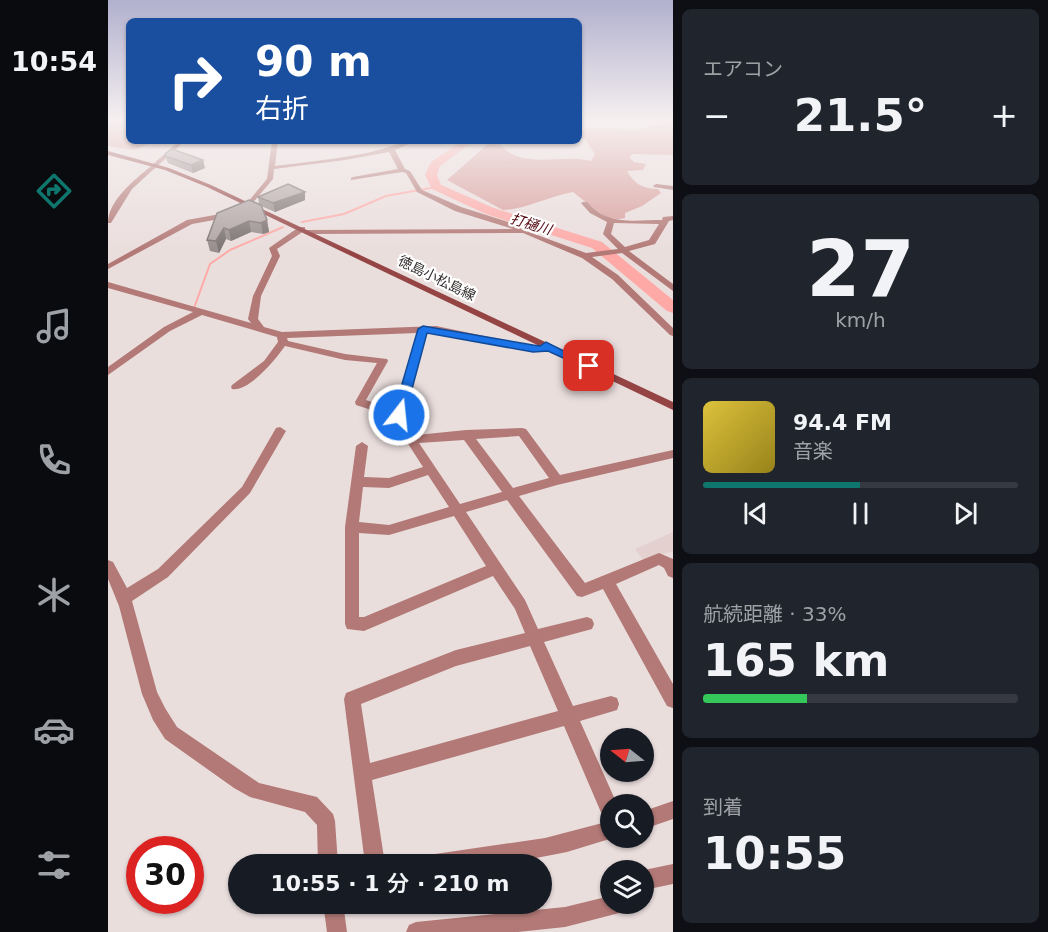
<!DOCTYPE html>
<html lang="ja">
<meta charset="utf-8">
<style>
:root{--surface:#171b24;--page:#20242c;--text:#f1f3f6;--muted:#9ea1a6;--line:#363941;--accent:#0f766e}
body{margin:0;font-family:"DejaVu Sans","Noto Sans JP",sans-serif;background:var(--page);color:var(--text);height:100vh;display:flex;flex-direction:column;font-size:22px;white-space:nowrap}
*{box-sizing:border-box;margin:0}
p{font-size:20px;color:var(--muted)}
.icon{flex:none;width:33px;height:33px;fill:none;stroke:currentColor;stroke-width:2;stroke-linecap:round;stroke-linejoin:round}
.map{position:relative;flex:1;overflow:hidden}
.drawer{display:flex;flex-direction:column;gap:9px;padding:9px;background:#0d0f14;width:375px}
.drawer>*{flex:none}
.banner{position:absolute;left:18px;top:18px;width:456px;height:126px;border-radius:9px;box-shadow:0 2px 4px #0004;background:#1a4fa0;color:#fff;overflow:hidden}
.needle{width:39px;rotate:287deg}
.buttons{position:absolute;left:492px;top:728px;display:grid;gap:12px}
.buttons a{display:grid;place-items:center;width:54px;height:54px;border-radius:50%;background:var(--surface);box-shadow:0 2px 4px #0004;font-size:30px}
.speed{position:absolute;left:18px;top:836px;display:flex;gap:12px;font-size:30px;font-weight:700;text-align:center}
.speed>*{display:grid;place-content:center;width:78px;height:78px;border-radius:50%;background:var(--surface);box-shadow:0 2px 4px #0004;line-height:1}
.speed .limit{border:9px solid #d22;background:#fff;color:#111}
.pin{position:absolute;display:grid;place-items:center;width:51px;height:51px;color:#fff;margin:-26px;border-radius:12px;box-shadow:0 3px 9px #0006}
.me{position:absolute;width:66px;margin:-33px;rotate:16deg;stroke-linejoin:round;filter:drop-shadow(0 0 4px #0008)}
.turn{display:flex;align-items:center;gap:21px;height:126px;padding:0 30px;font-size:27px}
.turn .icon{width:78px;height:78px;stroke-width:2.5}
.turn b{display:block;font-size:42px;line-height:51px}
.big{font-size:45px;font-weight:600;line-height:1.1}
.drawer .card{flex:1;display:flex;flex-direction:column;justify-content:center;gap:9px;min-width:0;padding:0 21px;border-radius:9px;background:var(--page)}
.drawer .dial{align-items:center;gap:0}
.dial b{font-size:78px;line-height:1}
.song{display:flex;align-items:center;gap:18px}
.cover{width:72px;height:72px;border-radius:9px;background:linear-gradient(135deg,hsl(50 70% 55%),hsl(50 70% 35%))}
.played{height:6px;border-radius:3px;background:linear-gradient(90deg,var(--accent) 50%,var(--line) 50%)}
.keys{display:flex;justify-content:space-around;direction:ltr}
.heat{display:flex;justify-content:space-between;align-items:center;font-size:33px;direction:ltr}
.charge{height:9px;border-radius:4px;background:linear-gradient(90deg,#34c759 33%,var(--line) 0)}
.trip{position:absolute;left:120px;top:854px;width:324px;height:60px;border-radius:30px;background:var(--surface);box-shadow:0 2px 4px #0004;font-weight:600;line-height:60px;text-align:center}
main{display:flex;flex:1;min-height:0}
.dock{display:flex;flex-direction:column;width:108px;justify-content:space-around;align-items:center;background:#090b0e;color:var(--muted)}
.dock .icon{width:42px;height:42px}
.dock .on{color:var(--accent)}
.dock b{font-size:27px;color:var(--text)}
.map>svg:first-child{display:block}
.built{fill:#e4d0ce}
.green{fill:#d8a09d}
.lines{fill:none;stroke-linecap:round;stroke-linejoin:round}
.stream{stroke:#fea9a6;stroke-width:2}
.river{fill:#fea9a6;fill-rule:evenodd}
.minor{fill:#b27976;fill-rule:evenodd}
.tertiary{fill:#b27976;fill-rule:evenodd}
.secondary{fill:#954444;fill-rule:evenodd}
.wall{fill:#978d8c}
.shaded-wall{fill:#7b7372}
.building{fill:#b0a4a3;stroke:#7b7372;stroke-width:1.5}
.route{fill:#1a73e8;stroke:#114b97;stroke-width:1.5}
.labels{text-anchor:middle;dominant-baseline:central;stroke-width:4.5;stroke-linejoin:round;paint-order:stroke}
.far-water-label{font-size:14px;font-style:italic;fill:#520710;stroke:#fff}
.far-street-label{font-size:14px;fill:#302c2b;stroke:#fff}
</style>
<main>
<nav class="dock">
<b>10:54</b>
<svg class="icon on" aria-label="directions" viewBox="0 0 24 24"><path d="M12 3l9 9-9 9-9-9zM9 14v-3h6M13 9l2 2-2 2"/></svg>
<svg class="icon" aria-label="music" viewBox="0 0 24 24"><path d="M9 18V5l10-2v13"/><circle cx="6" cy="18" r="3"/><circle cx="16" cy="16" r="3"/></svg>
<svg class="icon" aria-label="phone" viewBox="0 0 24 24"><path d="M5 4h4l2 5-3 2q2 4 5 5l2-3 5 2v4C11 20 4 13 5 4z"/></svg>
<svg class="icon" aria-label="climate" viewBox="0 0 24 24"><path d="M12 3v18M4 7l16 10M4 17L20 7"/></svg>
<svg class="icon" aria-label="car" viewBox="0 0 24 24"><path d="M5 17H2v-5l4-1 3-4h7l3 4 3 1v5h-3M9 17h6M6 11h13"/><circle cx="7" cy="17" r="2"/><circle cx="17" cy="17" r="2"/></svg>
<svg class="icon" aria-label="filters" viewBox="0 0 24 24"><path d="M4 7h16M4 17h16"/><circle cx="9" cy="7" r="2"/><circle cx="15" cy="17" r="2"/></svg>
</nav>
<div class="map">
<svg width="565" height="932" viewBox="0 0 565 932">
<rect width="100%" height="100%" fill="#eadedd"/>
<path class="built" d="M565 532V551L536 561 527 549Z"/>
<path class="green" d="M0 121H21V141H47L26 150 0 146Z
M565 121V155L524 154 522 158 526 162 538 164 535 170 519 171C526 184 536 189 550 189L553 193 534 206 517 213V218C498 224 480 203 465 192 442 196 415 210 395 210L339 180 380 144 398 141 392 144C414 171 453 153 483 161L487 154 477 139 471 136V132L478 128 533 129Z"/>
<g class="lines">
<path class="stream" d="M194 222 236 214 278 196 328 187
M86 308 102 264 122 250 175 227"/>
<path class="river" d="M354 141H366L332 166 329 175 333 185 386 208 494 242 565 300V313L559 311 484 248 378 214 324 189 317 175 323 162Z"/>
<path class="minor" d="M529 121H540L537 123Z
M164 141H170L167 166C198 162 229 159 259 153 274 150 294 141 308 141L287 150 297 169 302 171 314 190 353 207 413 226V229L478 253 510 249 495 234 499 222 482 213 473 203 475 202H479C500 226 525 220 554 220L555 217 565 216V220L561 221 547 244 521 251 565 284V291L514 253 484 257 510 275 565 328V336L562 335 504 279 474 258 415 233 199 234 196 231 169 249 172 256 153 296 150 319 156 327 174 332 328 326 425 346H432L438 343 443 346 438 351 425 352 328 332H319L297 415 291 419 248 405 247 402 269 363 237 360 177 346C168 359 141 392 124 389L123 387 124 385 156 361 170 342 169 337 94 315 62 331 0 375V367L56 327 85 312 0 288V282L143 323 140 319 145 296 164 256 161 248 191 227H197V230L405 229 347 211 309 192 298 173 294 172 243 180V178L245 177 290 169 281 152 237 160 166 169 165 179 143 205 117 218 84 224 0 269V264L79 220 112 214 139 203 159 179ZM506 223 551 224 541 240 517 247 503 234ZM309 333 287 410 258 400 280 361 279 359 237 354 180 341 179 338Z
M42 167 47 168 24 189 3 223H0C0 201 26 180 42 167Z
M548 184 565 186V190L546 187 545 186Z
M172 427 178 431 142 493 60 577 24 601 49 692 57 708 69 727 151 783 209 797 225 814 227 821 230 864H210L209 825 197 812 142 797 126 788 57 739 45 720 34 694 11 606 0 579V560L5 562 19 588 50 569 134 487 168 428Z
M414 428 418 429 452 475 565 450V458L449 485 411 496 477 583 551 553 565 559V578L560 576 556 568 551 565 508 584 565 684V708L559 706 495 589 474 597 469 596 399 500 358 512 417 600 430 629 479 617 484 619 486 624 484 629 436 642 465 706 503 696 509 698 511 704 509 710 472 721 509 804H502V819L495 817 456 726 264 780 277 864H257L236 699 238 693 348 650 417 633 407 609 385 576 256 631 239 629 237 624V527L248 446 254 442 260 446 256 477 281 478 315 467 297 439 299 436 358 430ZM411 436 441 478 405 488 368 439ZM356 440 394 492 352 504 311 443ZM320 475 341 507 281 525 251 522 255 487 281 488ZM346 516 378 566 256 617H251V533L281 535ZM422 646 450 711 262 763 253 704 348 666Z
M565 801V819L536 829V811Z
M502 821V837H508L459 852 398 864H317L320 857 327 854 437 838Z
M565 864V884L536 890V870Z
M502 896V903H526L523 910 457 927 410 932H298L301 925 308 922 457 907Z
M215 903H235L239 932H219Z"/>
<path class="tertiary" d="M71 141H77L46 169H42V167Z"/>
<path class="secondary" d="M0 151 61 168 103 185 565 402V410L99 187 57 170 0 155Z"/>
</g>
<path class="wall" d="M57 156 97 168 85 173 60 163Z
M197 192V200L167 212 153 206 159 220 161 232 155 234 143 232 123 241 118 239 111 253 102 251 99 240 151 204 150 197Z"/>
<path class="shaded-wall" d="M95 160 97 168 85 173 83 165Z
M197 192V200L167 212 165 203Z
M159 220 161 232 155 234 153 223Z
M141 221 143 232 123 241 121 230Z
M116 228 118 239 111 253 108 241Z"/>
<path class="building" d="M64 149 95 160 83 165 57 156 58 153Z
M180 184 197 192 165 203 150 197Z
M141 200 153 205 159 220 153 223 141 221 121 230 116 228 108 241 99 240 109 213Z"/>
<linearGradient id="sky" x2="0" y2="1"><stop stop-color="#b1b0ce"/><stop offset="0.48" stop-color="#f6f0f0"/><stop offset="1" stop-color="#f6f0f0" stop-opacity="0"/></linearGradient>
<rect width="565" height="252" fill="url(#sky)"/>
<path class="route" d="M315 326 425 345 432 346 438 342 486 366 477 368 440 351 425 352 319 333 297 415 291 419 285 415 310 329Z"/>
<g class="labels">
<g class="far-water-label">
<text transform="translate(423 224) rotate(17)">打樋川</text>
</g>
<g class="far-street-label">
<text transform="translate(329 278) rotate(26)">徳島小松島線</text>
</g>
</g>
</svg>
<div class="buttons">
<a><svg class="needle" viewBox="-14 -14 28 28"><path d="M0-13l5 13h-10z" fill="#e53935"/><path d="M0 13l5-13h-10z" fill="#9ea1a6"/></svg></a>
<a><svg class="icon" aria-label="search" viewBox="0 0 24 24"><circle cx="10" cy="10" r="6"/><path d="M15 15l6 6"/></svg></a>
<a><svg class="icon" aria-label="layers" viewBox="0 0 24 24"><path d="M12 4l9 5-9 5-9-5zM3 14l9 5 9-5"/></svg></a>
</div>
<div class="speed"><div class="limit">30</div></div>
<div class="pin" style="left:481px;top:366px;background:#d93025"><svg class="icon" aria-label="arrive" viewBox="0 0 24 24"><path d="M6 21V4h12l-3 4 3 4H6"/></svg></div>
<svg class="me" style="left:291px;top:415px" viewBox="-20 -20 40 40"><circle r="17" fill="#1a73e8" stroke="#fff" stroke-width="3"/><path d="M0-11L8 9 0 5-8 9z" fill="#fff"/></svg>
<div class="trip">10:55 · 1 分 · 210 m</div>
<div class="banner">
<div class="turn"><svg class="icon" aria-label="right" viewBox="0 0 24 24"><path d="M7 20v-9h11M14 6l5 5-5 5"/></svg><div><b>90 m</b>右折</div></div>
</div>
</div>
<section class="drawer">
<div class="card"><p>エアコン</p>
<div class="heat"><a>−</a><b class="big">21.5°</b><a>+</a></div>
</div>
<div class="card dial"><b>27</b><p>km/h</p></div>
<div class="card">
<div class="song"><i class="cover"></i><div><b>94.4 FM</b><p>音楽</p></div></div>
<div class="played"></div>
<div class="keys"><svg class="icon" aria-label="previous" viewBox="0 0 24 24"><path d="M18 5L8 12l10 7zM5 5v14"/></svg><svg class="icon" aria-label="pause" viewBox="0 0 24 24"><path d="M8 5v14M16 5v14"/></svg><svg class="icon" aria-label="next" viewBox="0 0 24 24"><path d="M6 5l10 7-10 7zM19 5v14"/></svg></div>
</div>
<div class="card"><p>航続距離 · 33%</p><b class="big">165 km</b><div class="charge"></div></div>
<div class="card"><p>到着</p><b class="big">10:55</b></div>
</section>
</main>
